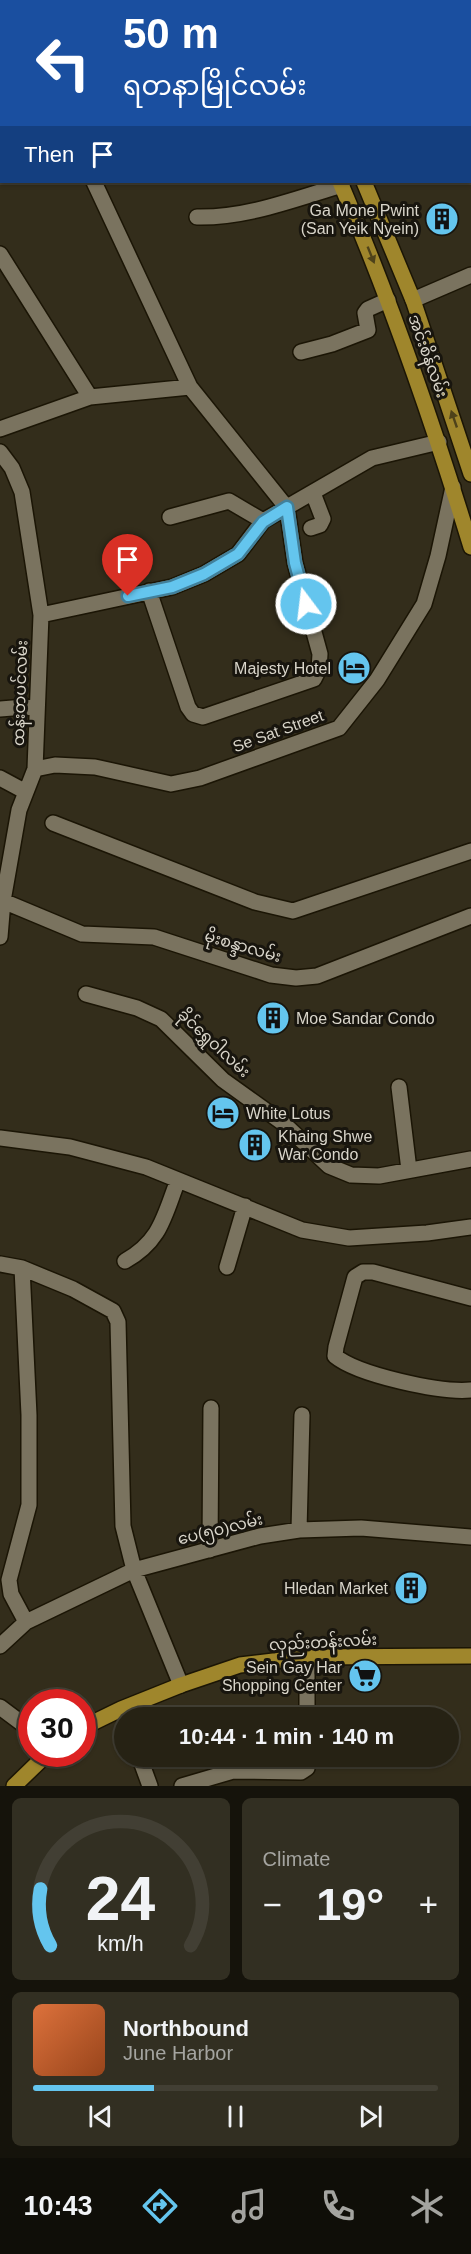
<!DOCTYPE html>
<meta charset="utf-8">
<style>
:root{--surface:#262214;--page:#322f22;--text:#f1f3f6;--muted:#a4a4a0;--line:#423f34;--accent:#64c5ee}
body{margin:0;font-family:Arial,"Noto Sans Myanmar",sans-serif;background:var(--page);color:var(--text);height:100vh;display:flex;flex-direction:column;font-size:22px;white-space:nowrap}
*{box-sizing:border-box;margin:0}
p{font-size:20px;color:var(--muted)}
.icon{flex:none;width:33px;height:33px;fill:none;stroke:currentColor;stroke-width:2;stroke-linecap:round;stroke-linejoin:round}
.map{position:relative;height:1786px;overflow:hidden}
.drawer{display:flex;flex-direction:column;gap:12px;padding:12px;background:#15130b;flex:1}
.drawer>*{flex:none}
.top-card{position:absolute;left:0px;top:0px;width:471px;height:183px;box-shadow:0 2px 4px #0004,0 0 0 2px var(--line);background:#1a4fa0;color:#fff;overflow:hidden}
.speed{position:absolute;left:18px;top:1689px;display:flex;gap:12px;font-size:30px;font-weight:700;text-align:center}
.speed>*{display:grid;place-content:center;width:78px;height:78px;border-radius:50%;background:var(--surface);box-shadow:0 2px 4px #0004,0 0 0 2px var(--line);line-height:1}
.speed .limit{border:9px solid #d22;background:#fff;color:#111}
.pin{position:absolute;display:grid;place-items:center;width:51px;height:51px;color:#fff;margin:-62px -26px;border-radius:50% 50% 50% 0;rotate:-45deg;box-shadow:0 0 6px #0007}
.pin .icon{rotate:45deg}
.me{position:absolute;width:66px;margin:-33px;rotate:345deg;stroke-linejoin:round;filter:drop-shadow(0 0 4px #0008)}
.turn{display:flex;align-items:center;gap:21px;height:126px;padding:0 24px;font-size:27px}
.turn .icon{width:78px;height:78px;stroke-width:2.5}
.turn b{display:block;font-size:42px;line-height:51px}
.then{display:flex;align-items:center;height:57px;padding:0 24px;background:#0003;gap:12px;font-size:22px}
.big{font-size:45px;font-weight:700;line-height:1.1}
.drawer .card{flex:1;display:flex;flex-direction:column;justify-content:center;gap:9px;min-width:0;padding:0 21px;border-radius:9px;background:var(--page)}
.drawer .dial{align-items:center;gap:0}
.dial svg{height:156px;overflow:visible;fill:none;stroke:var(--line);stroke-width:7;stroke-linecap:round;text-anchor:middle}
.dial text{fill:var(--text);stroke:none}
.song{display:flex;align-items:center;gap:18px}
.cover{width:72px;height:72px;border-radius:9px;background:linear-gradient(135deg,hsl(20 70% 55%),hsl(20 70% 35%))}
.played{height:6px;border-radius:3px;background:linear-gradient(90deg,var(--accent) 30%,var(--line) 30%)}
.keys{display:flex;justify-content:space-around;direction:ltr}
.heat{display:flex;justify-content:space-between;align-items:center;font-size:33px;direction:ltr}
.drawer .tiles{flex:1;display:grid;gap:12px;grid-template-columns:1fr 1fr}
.card:last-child{grid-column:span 2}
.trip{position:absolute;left:114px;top:1707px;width:345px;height:60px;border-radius:30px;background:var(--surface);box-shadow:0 2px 4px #0004,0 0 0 2px var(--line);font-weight:700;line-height:60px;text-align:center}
.menu{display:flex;height:96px;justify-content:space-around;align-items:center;background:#0f0e08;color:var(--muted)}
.menu .icon{width:42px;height:42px}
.menu .on{color:var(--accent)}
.menu b{font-size:27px;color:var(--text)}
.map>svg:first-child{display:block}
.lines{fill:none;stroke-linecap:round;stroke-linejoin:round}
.minor-casing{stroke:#1b1505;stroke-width:18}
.major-casing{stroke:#1b1505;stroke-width:18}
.minor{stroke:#7a735f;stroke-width:15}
.major{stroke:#9f862c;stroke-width:15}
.oneway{fill:#4e421a}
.route-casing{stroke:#41809b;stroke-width:15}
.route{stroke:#64c5ee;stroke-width:10}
.labels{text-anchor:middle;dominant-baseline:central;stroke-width:6;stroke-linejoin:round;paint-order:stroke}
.poi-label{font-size:16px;fill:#d9d5ca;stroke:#18150e;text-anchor:end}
.street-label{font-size:16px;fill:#d9d5ca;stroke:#18150e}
</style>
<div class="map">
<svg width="471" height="1786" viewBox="0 0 471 1786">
<rect width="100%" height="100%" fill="#332d1b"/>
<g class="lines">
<defs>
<path id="minor" d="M165 0V2
M59 2 62 0
M411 2 415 0
M0 29H2
M470 30 471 29
M94 182 190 387 287 508
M197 217C247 218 295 199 342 185
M0 254 90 397
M413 300 471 275
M301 352 332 344 368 330 365 313 368 309 388 300
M0 429 90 397 190 387
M0 452 12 468 22 492 41 615 35 769 19 810 3 901 0 937
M170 517 229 501 263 521
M311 528 320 525 323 519 313 493
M149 591 188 707 193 714 203 717 314 679 319 669 320 654 295 563 287 508
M41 615 172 587 204 574 238 554 263 521 372 458 439 442
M0 709 37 706
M35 769 55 765 95 767 171 784 200 778 339 728 377 680 424 604 438 556 453 487
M0 778 26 792
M53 823 255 902 293 911 471 851
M3 901 82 934 154 937 271 975 296 978 317 976 471 916
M86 994 137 1008 161 1019 223 1080 283 1123 329 1166 351 1175 379 1176 471 1159
M399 1087 409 1170
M0 1138 70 1147 146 1167 302 1230 349 1238 427 1233 471 1227
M125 1261C161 1241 164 1216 178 1180
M0 1264 22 1268 73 1289 113 1311 118 1322 123 1526 134 1570 181 1685
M227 1267 245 1206
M22 1268 29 1415V1505L9 1580 11 1594 26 1622
M471 1298 373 1272H363L355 1277 336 1347 335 1356C358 1375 441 1393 471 1390
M299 1530 302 1415
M210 1550 211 1408
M0 1646 26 1622 134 1570 260 1536 299 1530 361 1528 471 1537
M0 1707 32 1731
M307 1718V1657
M139 1756 150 1786
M182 1786 233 1771 301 1772 307 1768V1756"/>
<path id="major" d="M263 0 264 2
M286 0 287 2
M340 182C391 301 433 423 471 547
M364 182 413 300 471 474
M82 1728 121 1709 181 1685 240 1665 307 1657 471 1656
M14 1786 47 1754"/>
</defs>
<use href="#minor" class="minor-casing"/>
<use href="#major" class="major-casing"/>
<use href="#minor" class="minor"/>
<use href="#major" class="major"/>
</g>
<defs><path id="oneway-solid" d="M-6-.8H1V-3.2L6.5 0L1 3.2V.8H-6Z" transform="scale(1.5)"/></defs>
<g class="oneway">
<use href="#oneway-solid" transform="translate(371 255) rotate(68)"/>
<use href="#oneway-solid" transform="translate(454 419) rotate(-109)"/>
</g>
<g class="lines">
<defs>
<path id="route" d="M128 596 172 587 204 574 238 554 263 522 287 507 295 563 306 604"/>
</defs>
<use href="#route" class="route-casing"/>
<use href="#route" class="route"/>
</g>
<defs>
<symbol id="building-disc" viewBox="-11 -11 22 22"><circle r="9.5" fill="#64c5ee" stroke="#18150e"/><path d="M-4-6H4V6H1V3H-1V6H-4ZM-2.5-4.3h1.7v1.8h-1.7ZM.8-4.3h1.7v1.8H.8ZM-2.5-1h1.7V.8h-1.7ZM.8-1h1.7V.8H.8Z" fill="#111"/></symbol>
<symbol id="hotel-disc" viewBox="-11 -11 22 22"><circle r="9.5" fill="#64c5ee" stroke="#18150e"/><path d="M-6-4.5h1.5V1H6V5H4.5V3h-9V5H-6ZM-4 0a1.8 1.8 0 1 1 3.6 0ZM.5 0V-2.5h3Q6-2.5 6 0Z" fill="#111"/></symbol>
<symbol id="supermarket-disc" viewBox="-11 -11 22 22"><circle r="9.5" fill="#64c5ee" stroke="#18150e"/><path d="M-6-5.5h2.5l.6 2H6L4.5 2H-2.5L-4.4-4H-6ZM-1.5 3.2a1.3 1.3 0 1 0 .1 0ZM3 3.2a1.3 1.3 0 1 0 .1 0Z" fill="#111"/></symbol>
</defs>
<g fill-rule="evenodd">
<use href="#building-disc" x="423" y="200" width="38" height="38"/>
<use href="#hotel-disc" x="335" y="649" width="38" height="38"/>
<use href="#building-disc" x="254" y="999" width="38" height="38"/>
<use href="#hotel-disc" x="204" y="1094" width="38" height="38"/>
<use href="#building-disc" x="236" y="1126" width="38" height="38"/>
<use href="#building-disc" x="392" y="1569" width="38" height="38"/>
<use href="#supermarket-disc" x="346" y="1657" width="38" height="38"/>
</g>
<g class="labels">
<g class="poi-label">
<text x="419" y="210">Ga Mone Pwint<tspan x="419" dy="18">(San Yeik Nyein)</tspan></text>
<text x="331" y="668">Majesty Hotel</text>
<text x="296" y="1018" text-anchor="start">Moe Sandar Condo</text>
<text x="246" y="1113" text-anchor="start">White Lotus</text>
<text x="278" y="1136" text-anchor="start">Khaing Shwe<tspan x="278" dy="18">War Condo</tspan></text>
<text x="388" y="1588">Hledan Market</text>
<text x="342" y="1667">Sein Gay Har<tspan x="342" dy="18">Shopping Center</tspan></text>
</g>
<g class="street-label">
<text transform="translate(428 356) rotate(70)">အင်းစိန်လမ်း</text>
<text transform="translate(20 693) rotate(-88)">ထန်းတပင်လမ်း</text>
<text transform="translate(278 731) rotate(-20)">Se Sat Street</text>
<text transform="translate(243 946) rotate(16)">မိုးစန္ဒာလမ်း</text>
<text transform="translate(214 1043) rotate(43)">ခိုင်ရွှေဝါလမ်း</text>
<text transform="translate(220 1529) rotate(-14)">ပေ(၅၀)လမ်း</text>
<text transform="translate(323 1642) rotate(-3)">လှည်းတန်းလမ်း</text>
</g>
</g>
</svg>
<div class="speed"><div class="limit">30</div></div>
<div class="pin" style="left:128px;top:596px;background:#d93025"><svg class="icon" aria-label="arrive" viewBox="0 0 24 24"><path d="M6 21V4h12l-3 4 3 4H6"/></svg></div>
<svg class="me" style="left:306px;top:604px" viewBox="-20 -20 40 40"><circle r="17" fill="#64c5ee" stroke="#fff" stroke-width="3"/><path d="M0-11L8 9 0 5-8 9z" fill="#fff"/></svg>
<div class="trip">10:44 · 1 min · 140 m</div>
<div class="top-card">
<div class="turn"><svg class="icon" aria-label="left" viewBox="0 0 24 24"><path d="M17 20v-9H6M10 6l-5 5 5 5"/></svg><div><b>50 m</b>ရတနာမြိုင်လမ်း</div></div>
<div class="then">Then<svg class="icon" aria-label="arrive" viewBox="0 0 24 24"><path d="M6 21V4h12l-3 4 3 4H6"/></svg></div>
</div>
</div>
<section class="drawer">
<div class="tiles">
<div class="card dial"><svg viewBox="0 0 100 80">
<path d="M14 69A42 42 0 1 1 86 69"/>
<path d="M14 69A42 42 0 0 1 9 40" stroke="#64c5ee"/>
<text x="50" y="56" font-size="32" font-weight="700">24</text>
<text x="50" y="72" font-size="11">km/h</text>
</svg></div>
<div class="card"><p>Climate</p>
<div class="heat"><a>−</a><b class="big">19°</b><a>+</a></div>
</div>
<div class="card">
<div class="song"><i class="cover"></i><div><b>Northbound</b><p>June Harbor</p></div></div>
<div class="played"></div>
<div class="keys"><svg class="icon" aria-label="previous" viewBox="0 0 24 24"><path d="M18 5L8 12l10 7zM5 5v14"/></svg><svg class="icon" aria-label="pause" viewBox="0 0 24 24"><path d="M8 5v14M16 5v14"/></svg><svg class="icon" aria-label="next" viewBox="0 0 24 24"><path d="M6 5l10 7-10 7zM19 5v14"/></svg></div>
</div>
</div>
</section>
<nav class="menu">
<b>10:43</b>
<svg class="icon on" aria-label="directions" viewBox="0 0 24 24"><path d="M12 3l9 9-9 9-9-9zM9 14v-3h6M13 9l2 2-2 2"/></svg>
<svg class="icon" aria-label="music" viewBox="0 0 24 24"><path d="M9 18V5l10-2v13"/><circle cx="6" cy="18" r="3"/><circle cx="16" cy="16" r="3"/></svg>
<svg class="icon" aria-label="phone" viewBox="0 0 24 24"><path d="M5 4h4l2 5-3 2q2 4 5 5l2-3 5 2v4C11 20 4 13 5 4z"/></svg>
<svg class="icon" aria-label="climate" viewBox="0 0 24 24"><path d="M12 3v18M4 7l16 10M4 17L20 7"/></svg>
</nav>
